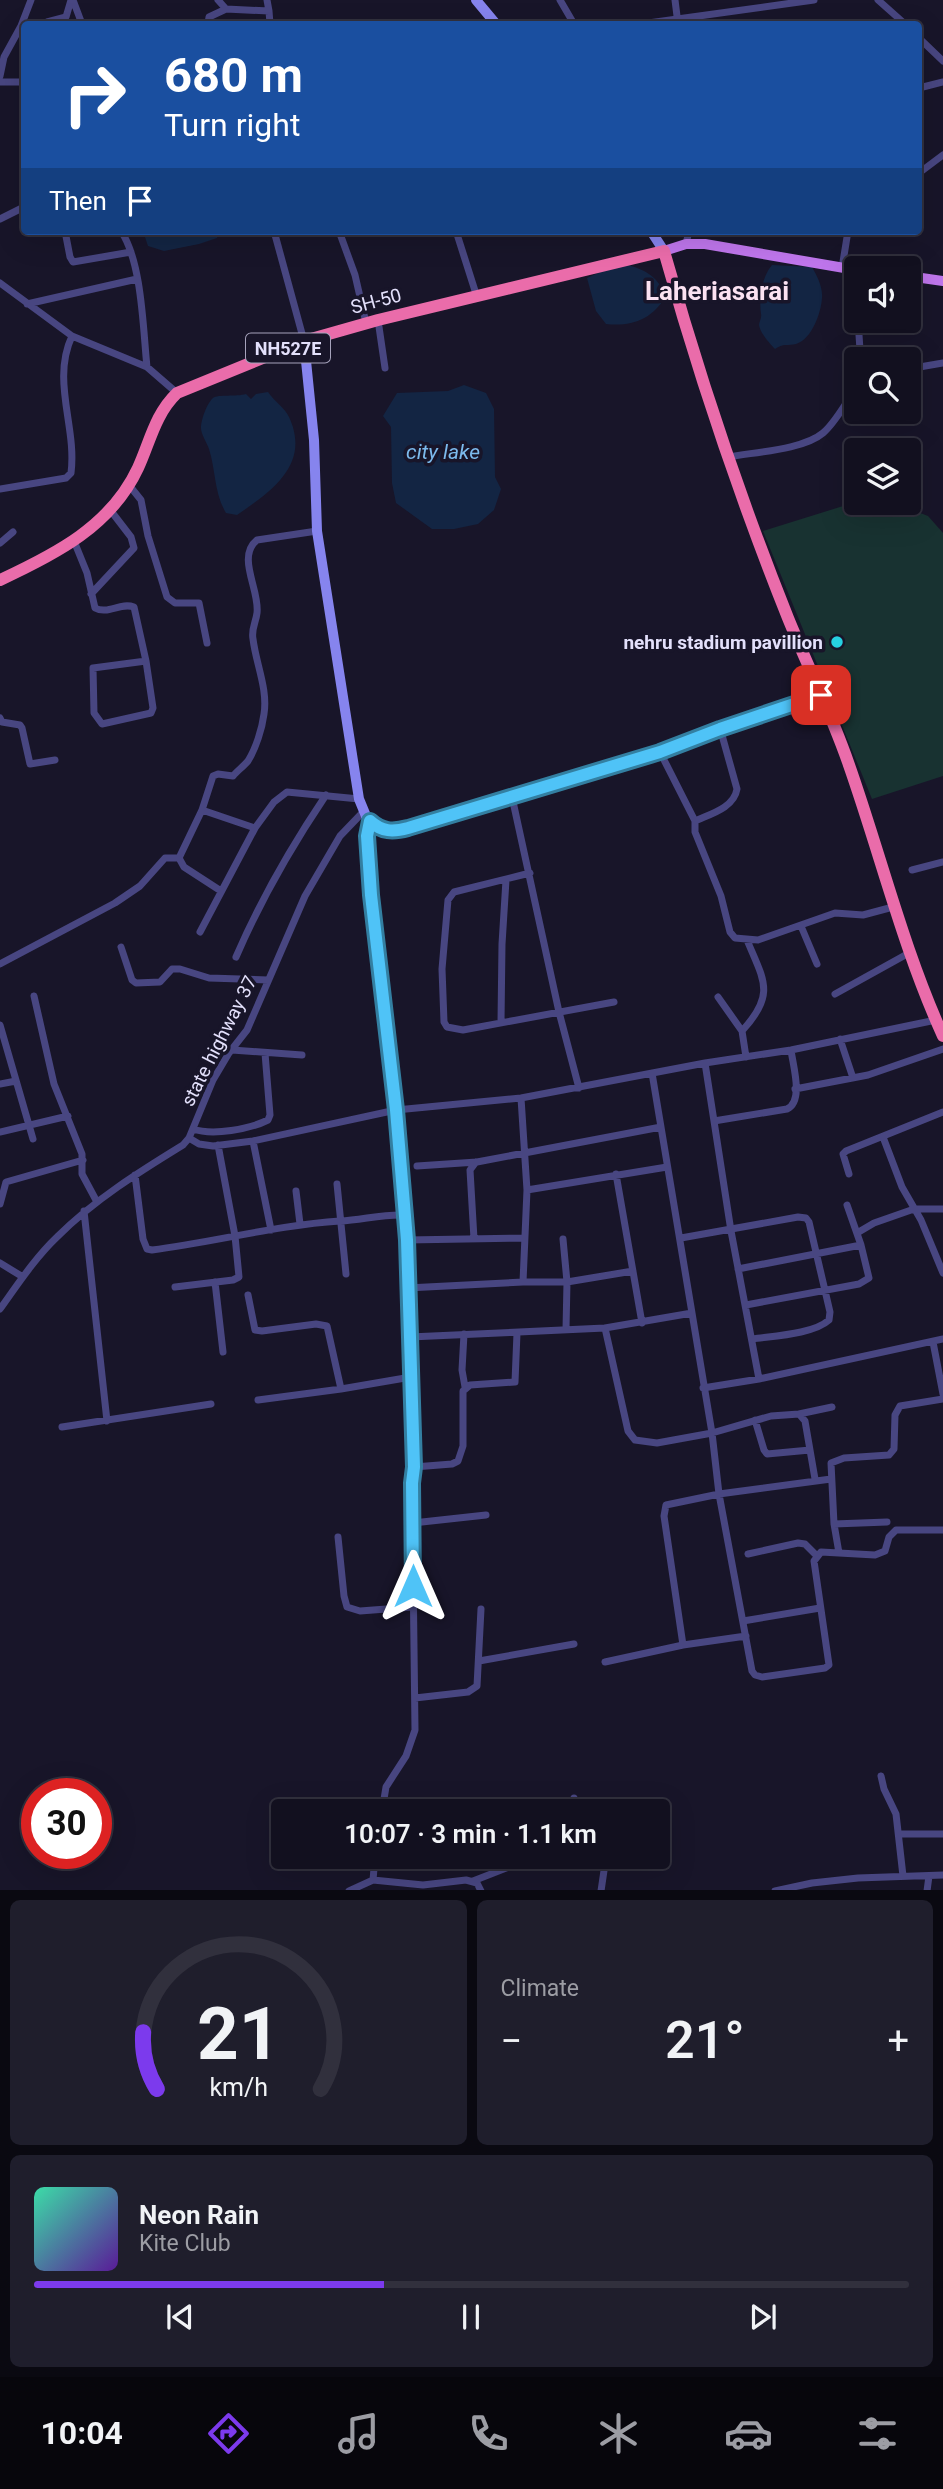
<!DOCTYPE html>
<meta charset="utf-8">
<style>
:root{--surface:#12101f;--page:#1f1e2c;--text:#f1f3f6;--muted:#9c9da4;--line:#31303d;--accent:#7c3aed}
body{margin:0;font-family:Roboto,sans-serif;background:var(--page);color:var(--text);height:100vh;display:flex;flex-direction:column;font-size:26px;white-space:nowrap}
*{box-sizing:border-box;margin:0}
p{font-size:23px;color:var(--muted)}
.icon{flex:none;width:38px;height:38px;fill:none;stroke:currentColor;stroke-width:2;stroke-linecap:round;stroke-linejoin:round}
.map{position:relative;height:1890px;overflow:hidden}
.drawer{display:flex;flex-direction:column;gap:10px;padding:10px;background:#0a0911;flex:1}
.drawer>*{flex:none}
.banner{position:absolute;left:21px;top:21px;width:901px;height:214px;border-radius:7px;box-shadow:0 7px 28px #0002,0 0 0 2px var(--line);background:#1a4fa0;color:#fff;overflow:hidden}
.buttons{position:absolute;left:844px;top:256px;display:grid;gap:14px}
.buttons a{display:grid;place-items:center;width:77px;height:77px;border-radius:7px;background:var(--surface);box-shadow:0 7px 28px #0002,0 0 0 2px var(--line);font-size:35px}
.speed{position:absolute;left:21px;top:1778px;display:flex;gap:14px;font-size:35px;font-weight:700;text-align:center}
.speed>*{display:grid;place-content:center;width:91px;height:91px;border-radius:50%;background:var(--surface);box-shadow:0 7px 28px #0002,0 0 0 2px var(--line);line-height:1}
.speed .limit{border:10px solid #d22;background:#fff;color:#111}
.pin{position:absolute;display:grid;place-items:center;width:60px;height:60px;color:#fff;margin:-30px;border-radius:14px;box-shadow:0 4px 10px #0006}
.me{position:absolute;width:77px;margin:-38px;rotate:0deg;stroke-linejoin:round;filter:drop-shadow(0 0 5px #0008)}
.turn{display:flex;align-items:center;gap:24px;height:147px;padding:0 28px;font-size:32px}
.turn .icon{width:91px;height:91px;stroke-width:2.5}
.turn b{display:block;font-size:49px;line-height:60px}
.then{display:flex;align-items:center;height:66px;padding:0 28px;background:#0003;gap:14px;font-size:26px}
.big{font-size:52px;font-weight:600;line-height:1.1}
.drawer .tile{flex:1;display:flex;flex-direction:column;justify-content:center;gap:10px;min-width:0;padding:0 24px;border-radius:10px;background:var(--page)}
.drawer .dial{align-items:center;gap:0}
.dial svg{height:182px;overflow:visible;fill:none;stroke:var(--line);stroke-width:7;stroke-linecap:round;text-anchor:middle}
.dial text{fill:var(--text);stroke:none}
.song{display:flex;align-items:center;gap:21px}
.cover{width:84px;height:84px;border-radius:10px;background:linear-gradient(135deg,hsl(160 70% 55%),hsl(270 70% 35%))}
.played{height:7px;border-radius:4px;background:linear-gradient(90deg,var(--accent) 40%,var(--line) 40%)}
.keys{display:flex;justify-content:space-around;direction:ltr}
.heat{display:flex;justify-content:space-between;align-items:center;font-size:38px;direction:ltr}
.drawer .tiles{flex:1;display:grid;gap:10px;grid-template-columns:1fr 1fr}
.tile:last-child{grid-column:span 2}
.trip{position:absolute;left:271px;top:1799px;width:399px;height:70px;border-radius:7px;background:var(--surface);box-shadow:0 7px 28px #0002,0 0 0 2px var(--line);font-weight:600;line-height:70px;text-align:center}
.dock{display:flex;height:112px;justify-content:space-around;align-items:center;background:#07060c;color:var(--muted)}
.dock .icon{width:49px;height:49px}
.dock .active{color:var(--accent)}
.dock b{font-size:32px;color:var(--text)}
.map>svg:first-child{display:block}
.green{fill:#183231}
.water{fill:#132543}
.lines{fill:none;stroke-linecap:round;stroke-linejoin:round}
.street{stroke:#484681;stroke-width:7}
.secondary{stroke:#8684ee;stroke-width:10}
.primary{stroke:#bf76ec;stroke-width:10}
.highway{stroke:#ea6caa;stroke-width:12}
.route-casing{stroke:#337fa1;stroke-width:18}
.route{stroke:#4fc3f7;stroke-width:12}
.poi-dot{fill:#26d0e1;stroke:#181529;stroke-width:2.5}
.labels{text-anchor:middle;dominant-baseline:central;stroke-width:7;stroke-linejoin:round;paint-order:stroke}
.shield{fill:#181529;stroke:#a6a3bc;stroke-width:2}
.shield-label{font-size:18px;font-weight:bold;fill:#e3e0fb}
.street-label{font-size:19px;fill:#e3e0fb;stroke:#181529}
.poi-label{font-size:19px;font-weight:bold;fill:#e3e0fb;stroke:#181529;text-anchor:end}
.water-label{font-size:21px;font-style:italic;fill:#7cbaed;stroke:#181529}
.district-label{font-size:26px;font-weight:bold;fill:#fbe2f2;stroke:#181529}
</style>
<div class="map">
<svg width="943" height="1891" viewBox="0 0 943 1891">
<rect width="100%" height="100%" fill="#181529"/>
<path class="green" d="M856 502H892L928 516 943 533V776L872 799 763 531Z"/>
<path class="water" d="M143 231H219L217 238 199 244 164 251 148 246Z
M628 265C646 270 660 278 665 297 653 319 631 327 606 324L596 311 587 278 609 268Z
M772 265 812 267C817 276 823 287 822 298 821 313 812 339 796 344 788 346 783 343 775 349 770 344 760 333 759 325 759 322 762 318 761 314 759 299 761 278 772 265Z
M464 385 486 393 494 409 495 477 501 489 494 510 478 524 454 529H432L396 503 392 483 391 427 383 416 397 393 448 391Z
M268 392C274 401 285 408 289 417 311 464 272 491 237 515L226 513C214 493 216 471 209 449 207 443 201 434 201 428 201 420 207 403 213 398 218 394 236 397 246 394L251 399 256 394Z"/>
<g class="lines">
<path class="street" d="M73 0 82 24
M218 0 226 9 269 11 270 24
M267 0 269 11
M560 0 574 24
M675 0 678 24
M878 0 905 24
M46 24 47 22 66 17 71 0
M208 24 209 17 226 9
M641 24 814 0
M919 38 943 61
M0 76 4 57 21 26 31 0
M0 82H24
M919 88 943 82
M919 173 943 155
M0 219 24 207
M65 231 70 257 73 262 131 252
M121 231C142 262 143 329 147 367
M274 231 304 341
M339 231 355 275 366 323
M456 231 477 297
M686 244 689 231
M842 268 848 231
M0 283 72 336 147 367 177 393
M27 304 137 279
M378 320 385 368
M858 320 860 350
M908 369 943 363
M728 457C754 452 803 450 823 433 836 422 845 403 856 389
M129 485 141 500 148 536 167 597 175 603H199L207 643
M0 489 66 478 71 473C77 427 51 381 72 336
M74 541 87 573 95 608C108 615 120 602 134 607L146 661 93 668 94 713 102 724 151 713 153 708 146 661
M0 543 13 532
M91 594 134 548 131 537 111 511
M0 718 2 722 20 725 22 728 30 764 55 760
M660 752 695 821V832L721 896 730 932 735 938 758 940 835 913 863 915 893 907
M512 797 559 1012 579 1088
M202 810 255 828 274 802 287 792 359 799
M370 821 367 836 371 895 396 1110 407 1240 414 1467 412 1483 415 1730 406 1756 386 1787 382 1811
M695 821C710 814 734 808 737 789L720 728
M179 858 184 867 221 891
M912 870 943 862
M530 873 454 892 448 900 442 969 444 1022 447 1027 463 1030 614 1002
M801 926 817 964
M200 932 255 828
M121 947 132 980 136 983 160 982 172 969H180L209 978 268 980
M236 957C261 899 291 847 326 795
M0 964 115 903 140 886 165 858H179L202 810 213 776 218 774 233 776C237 771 244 766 248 761 256 748 262 729 264 714 268 689 256 664 253 639 251 629 256 622 257 613 260 590 236 557 257 540L317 531
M835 994 909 953
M34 996 54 1084 82 1154V1174L97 1202
M718 997 742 1031
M501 1022 502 944 506 880
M0 1025 33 1139
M840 1039 853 1078
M232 1050 302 1055
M746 1057 742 1031C776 994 764 981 747 940
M705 1063 731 1231 759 1379
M652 1073 712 1433 719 1494 752 1671 755 1675 762 1677 825 1668 829 1665 814 1561 821 1552 875 1555 885 1551 889 1537 896 1530H943
M0 1084 16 1081
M795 1089 868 1075 943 1049
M521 1098 527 1190 523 1282
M714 1121 787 1109C804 1101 793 1066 791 1050
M193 1129C213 1136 250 1129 268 1120L270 1115 265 1053
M0 1132 68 1116
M883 1137 902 1187 921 1220 943 1273
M189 1138 199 1144 213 1146 253 1141 396 1110 521 1098 705 1063 791 1050 936 1020
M253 1141 271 1230
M417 1166 477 1162 661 1127
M616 1174 642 1323
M849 1174 843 1154 846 1151 943 1112
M135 1175 143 1239 147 1249 152 1250C215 1242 277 1225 340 1221 362 1220 382 1214 404 1215
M337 1184 346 1274
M527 1190 667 1167
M296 1191 300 1224
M0 1204 6 1182 83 1160
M84 1211 107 1421
M857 1233 874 1223 914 1209H943
M681 1238 798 1217 806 1218 809 1222 830 1312 829 1320C814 1334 773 1336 753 1339
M474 1239 470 1170 476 1162
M563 1239 567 1282 566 1329
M407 1240 524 1238
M0 1263 23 1277
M738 1269 861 1245
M215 1282 223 1352
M175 1287 233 1280 239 1277 235 1236 218 1145
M407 1288 523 1282H567L633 1271
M248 1295 255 1330 262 1331 316 1324 327 1326 341 1389
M746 1305 859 1284 869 1278 861 1245 847 1205
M0 1309C18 1284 35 1258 57 1237 94 1200 139 1172 183 1145L189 1138 213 1080 229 1053 247 1030 305 896 340 836 364 811
M605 1328 628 1431 635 1440 657 1443 712 1433 771 1416 799 1414 805 1421 815 1479
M464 1334 462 1370 465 1387
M410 1337 605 1328 692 1313
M933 1342 943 1394
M703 1388 759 1379 943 1339
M258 1400 341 1389 411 1377
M799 1414 832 1407
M755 1420 764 1450 767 1454 810 1450
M62 1427 211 1404
M414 1467 452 1464 458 1461 463 1446V1391L470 1385 515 1382 517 1333
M413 1523 486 1515
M834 1524 887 1522
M338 1537 344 1596 347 1607 360 1611 413 1607
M839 1553 834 1524 831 1463 844 1458 889 1455 894 1449 895 1415 900 1406 943 1399
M748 1554 798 1543 805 1544 817 1556
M743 1621 820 1608
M683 1645 664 1516 666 1505 719 1494 831 1479
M479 1661 574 1644
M605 1662 683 1645 746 1636
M415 1698 468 1692 477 1686 481 1609
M881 1776 884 1789 896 1814 903 1876
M574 1798V1811
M611 1811V1801
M899 1834H942
M373 1880 423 1885 466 1880 477 1883 481 1891
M473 1881 509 1867 515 1857
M349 1891 373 1880 375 1857
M601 1891 606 1857
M775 1891 812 1883 858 1878 943 1875
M927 1891 929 1876"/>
<path class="secondary" d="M476 0 496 24
M651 231 664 251
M304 341 314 440 317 531 359 799 366 816 378 828 398 830 512 797 660 752 720 728 821 695"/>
<path class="primary" d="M664 251 686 244H705L856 270
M908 276 943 281"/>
<path class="highway" d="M0 580C56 554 111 526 138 468 150 442 155 414 177 393L304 341 378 320 664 251C699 376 740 498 788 618 808 667 832 715 849 765 881 856 903 948 943 1036"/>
</g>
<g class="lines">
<defs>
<path id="route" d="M413 1586 412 1483 414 1467 407 1240 396 1110 371 895 367 836 370 821C382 832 393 832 408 828L660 752 720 729 821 695"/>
</defs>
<use href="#route" class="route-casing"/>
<use href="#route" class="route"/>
</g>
<circle class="poi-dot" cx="837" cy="642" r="7"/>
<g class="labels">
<rect class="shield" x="246" y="333.5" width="84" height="29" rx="5"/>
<g class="shield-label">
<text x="288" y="348">NH527E</text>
</g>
<g class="street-label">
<text transform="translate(376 301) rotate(-15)">SH-50</text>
<text transform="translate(219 1041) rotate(-63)">state highway 37</text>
</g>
<g class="poi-label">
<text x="823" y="642">nehru stadium pavillion</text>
</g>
<g class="water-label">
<text x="443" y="452">city lake</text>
</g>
<g class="district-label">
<text x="717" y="291">Laheriasarai</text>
</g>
</g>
</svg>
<div class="buttons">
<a><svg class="icon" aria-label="sound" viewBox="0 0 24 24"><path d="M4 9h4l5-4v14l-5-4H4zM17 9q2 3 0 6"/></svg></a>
<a><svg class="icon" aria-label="search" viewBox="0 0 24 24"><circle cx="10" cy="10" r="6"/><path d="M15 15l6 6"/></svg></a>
<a><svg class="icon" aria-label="layers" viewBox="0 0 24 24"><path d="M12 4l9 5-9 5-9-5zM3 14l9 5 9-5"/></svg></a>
</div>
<div class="speed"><div class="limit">30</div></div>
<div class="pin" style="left:821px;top:695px;background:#d93025"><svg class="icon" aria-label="arrive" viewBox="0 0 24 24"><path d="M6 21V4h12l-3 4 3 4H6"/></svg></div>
<svg class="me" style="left:413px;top:1586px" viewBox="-20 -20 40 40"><path d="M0-17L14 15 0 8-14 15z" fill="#4fc3f7" stroke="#fff" stroke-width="4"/></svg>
<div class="trip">10:07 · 3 min · 1.1 km</div>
<div class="banner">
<div class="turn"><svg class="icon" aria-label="right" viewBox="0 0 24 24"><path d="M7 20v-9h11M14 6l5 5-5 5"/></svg><div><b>680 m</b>Turn right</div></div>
<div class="then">Then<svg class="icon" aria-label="arrive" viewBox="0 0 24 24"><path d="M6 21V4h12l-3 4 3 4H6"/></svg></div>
</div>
</div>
<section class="drawer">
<div class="tiles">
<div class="tile dial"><svg viewBox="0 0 100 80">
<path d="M14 69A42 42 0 1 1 86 69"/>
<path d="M14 69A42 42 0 0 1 8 44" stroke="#7c3aed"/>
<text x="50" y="56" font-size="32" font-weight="700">21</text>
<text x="50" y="72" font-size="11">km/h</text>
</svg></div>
<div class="tile"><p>Climate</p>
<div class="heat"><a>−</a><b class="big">21°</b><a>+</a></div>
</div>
<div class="tile">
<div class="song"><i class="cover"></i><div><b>Neon Rain</b><p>Kite Club</p></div></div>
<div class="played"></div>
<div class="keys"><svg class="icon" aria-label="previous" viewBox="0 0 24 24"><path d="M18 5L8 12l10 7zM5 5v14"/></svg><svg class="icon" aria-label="pause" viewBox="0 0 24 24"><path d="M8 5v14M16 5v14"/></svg><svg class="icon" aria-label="next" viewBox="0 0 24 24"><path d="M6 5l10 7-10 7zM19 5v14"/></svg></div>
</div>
</div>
</section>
<nav class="dock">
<b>10:04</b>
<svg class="icon active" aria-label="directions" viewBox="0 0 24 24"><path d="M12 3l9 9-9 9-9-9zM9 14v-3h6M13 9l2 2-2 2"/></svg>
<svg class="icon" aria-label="music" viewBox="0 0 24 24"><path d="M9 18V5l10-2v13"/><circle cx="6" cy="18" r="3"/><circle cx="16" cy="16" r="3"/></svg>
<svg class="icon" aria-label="phone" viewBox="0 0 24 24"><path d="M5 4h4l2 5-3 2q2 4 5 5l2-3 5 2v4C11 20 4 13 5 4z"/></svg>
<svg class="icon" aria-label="climate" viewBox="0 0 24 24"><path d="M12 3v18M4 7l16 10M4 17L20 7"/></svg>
<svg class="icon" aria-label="car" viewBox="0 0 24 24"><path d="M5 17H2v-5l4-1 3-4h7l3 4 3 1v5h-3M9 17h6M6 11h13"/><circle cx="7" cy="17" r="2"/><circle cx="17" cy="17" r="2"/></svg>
<svg class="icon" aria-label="filters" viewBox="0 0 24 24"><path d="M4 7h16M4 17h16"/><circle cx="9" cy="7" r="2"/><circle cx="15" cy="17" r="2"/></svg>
</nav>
